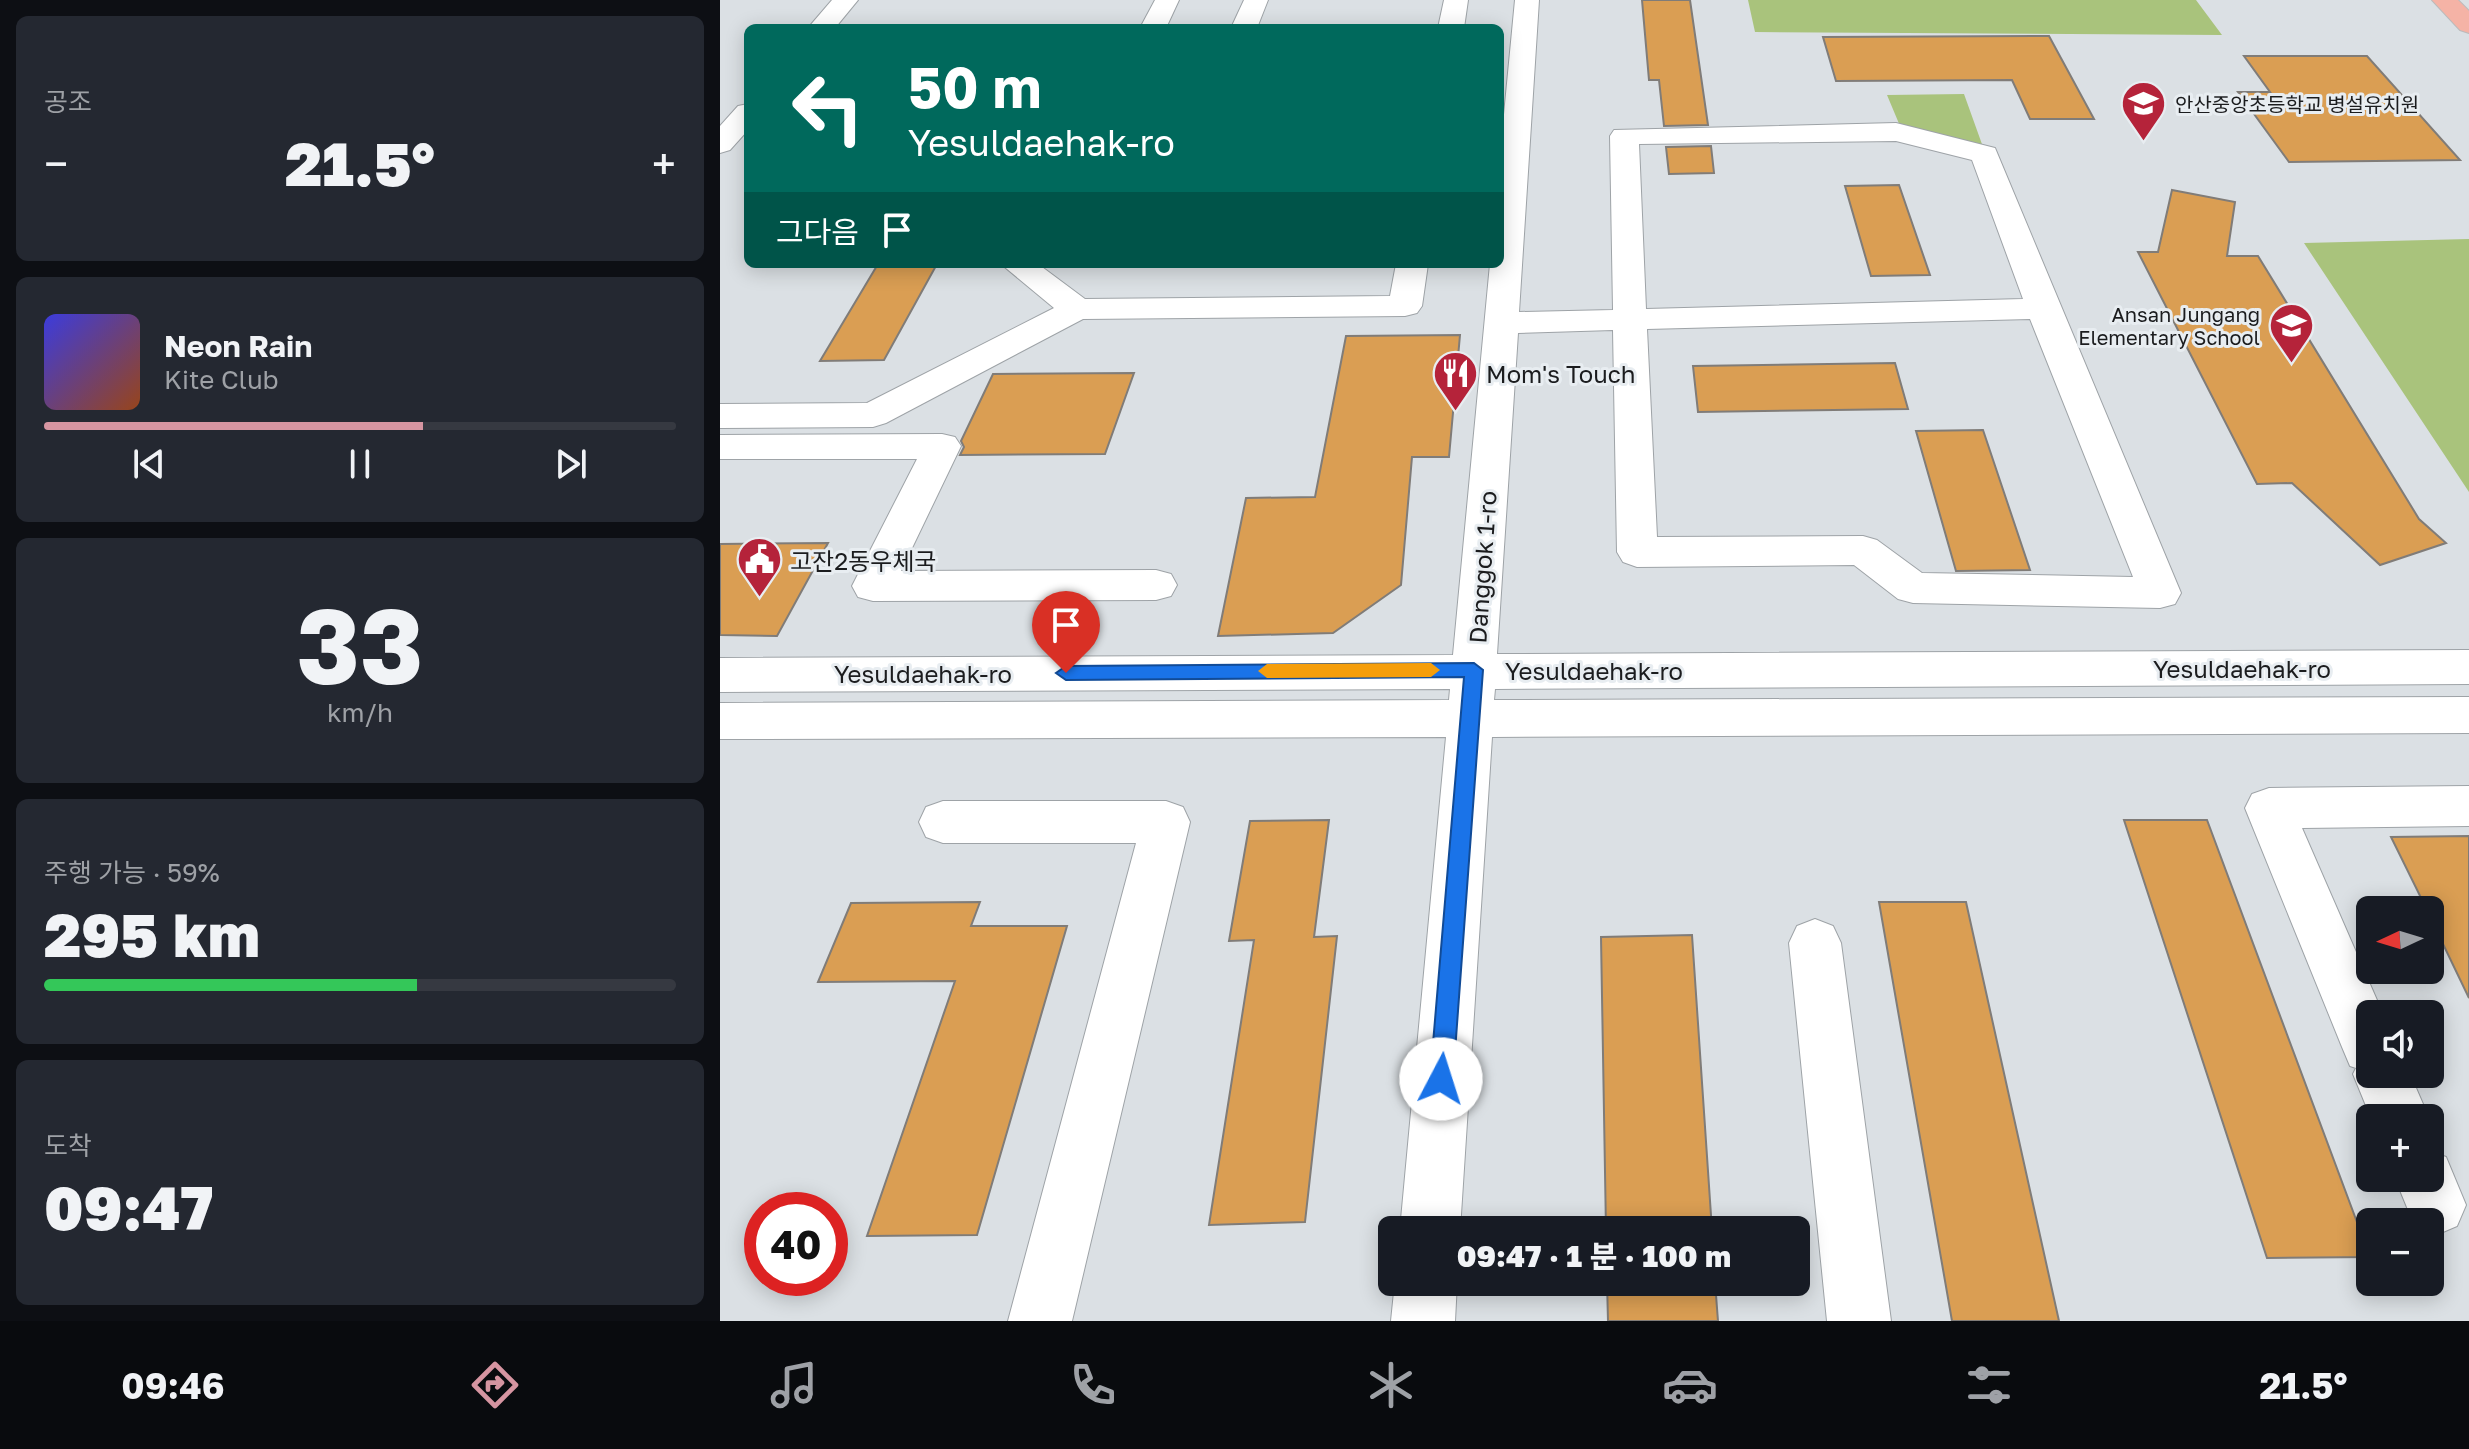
<!DOCTYPE html>
<html lang="ko">
<meta charset="utf-8">
<style>
:root{--surface:#171b24;--page:#242831;--text:#f1f3f6;--muted:#9ea1a6;--line:#363941;--accent:#d695a1}
body{margin:0;font-family:"Golos Text","Noto Sans KR",sans-serif;background:var(--page);color:var(--text);height:100vh;display:flex;flex-direction:column;font-size:30px;white-space:nowrap}
*{box-sizing:border-box;margin:0}
p{font-size:26px;color:var(--muted)}
.icon{flex:none;width:44px;height:44px;fill:none;stroke:currentColor;stroke-width:2;stroke-linecap:round;stroke-linejoin:round}
.map{position:relative;flex:1;overflow:hidden}
.side{display:flex;flex-direction:column;gap:16px;padding:16px;background:#0d0f14;width:720px}
.side>*{flex:none}
.hud{position:absolute;left:24px;top:24px;width:760px;height:244px;border-radius:12px;box-shadow:0 4px 20px #0003;background:#00695c;color:#fff;overflow:hidden}
.needle{width:52px;rotate:266deg}
.fabs{position:absolute;left:1636px;top:896px;display:grid;gap:16px}
.fabs a{display:grid;place-items:center;width:88px;height:88px;border-radius:12px;background:var(--surface);box-shadow:0 4px 20px #0003;font-size:40px}
.speed{position:absolute;left:24px;top:1192px;display:flex;gap:16px;font-size:40px;font-weight:700;text-align:center}
.speed>*{display:grid;place-content:center;width:104px;height:104px;border-radius:50%;background:var(--surface);box-shadow:0 4px 20px #0003;line-height:1}
.speed .limit{border:12px solid #d22;background:#fff;color:#111}
.pin{position:absolute;display:grid;place-items:center;width:68px;height:68px;color:#fff;margin:-82px -34px;border-radius:50% 50% 50% 0;rotate:-45deg;box-shadow:0 0 8px #0007}
.pin .icon{rotate:45deg}
.me{position:absolute;width:88px;margin:-44px;rotate:5deg;stroke-linejoin:round;filter:drop-shadow(0 0 6px #0008)}
.turn{display:flex;align-items:center;gap:28px;height:168px;padding:0 32px;font-size:36px}
.turn .icon{width:104px;height:104px;stroke-width:2.5}
.turn b{display:block;font-size:56px;line-height:68px}
.then{display:flex;align-items:center;height:76px;padding:0 32px;background:#0003;gap:16px;font-size:30px}
.big{font-size:60px;font-weight:800;line-height:1.1}
.side .widget{flex:1;display:flex;flex-direction:column;justify-content:center;gap:12px;min-width:0;padding:0 28px;border-radius:12px;background:var(--page)}
.side .dial{align-items:center;gap:0}
.dial b{font-size:104px;line-height:1}
.song{display:flex;align-items:center;gap:24px}
.cover{width:96px;height:96px;border-radius:12px;background:linear-gradient(135deg,hsl(240 70% 55%),hsl(20 70% 35%))}
.played{height:8px;border-radius:4px;background:linear-gradient(90deg,var(--accent) 60%,var(--line) 60%)}
.keys{display:flex;justify-content:space-around;direction:ltr}
.heat{display:flex;justify-content:space-between;align-items:center;font-size:44px;direction:ltr}
.charge{height:12px;border-radius:6px;background:linear-gradient(90deg,#34c759 59%,var(--line) 0)}
.trip{position:absolute;left:658px;top:1216px;width:432px;height:80px;border-radius:12px;background:var(--surface);box-shadow:0 4px 20px #0003;font-weight:800;line-height:80px;text-align:center}
.tabs{display:flex;height:128px;justify-content:space-around;align-items:center;background:#090b0e;color:var(--muted)}
.tabs .icon{width:56px;height:56px}
.tabs .active{color:var(--accent)}
.tabs b{font-size:36px;color:var(--text)}
main{display:flex;flex:1;min-height:0}
.map>svg:first-child{display:block}
.green{fill:#a9c37c}
.building{fill:#da9e53;stroke:#807c78;stroke-width:2}
.lines{fill:none;stroke-linecap:round;stroke-linejoin:round}
.minor-casing{stroke:#9ea3a7;stroke-width:2}
.major-casing{stroke:#bbbbbc;stroke-width:2}
.minor{fill:#fff;fill-rule:evenodd}
.major{fill:#f5b3a6;fill-rule:evenodd}
.route{fill:#1a73e8;stroke:#114b97;stroke-width:2}
.slow{fill:#f59e0b}
.labels{text-anchor:middle;dominant-baseline:central;stroke-width:6;stroke-linejoin:round;paint-order:stroke}
.far-poi-label{font-size:20px;fill:#1b1c1e;stroke:#e8edf1;text-anchor:start}
.poi-label{font-size:24px;fill:#1b1c1e;stroke:#e8edf1;text-anchor:start}
.street-label{font-size:24px;fill:#1b1c1e;stroke:#e8edf1}
</style>
<main>
<section class="side">
<div class="widget"><p>공조</p>
<div class="heat"><a>−</a><b class="big">21.5°</b><a>+</a></div>
</div>
<div class="widget">
<div class="song"><i class="cover"></i><div><b>Neon Rain</b><p>Kite Club</p></div></div>
<div class="played"></div>
<div class="keys"><svg class="icon" aria-label="previous" viewBox="0 0 24 24"><path d="M18 5L8 12l10 7zM5 5v14"/></svg><svg class="icon" aria-label="pause" viewBox="0 0 24 24"><path d="M8 5v14M16 5v14"/></svg><svg class="icon" aria-label="next" viewBox="0 0 24 24"><path d="M6 5l10 7-10 7zM19 5v14"/></svg></div>
</div>
<div class="widget dial"><b>33</b><p>km/h</p></div>
<div class="widget"><p>주행 가능 · 59%</p><b class="big">295 km</b><div class="charge"></div></div>
<div class="widget"><p>도착</p><b class="big">09:47</b></div>
</section>
<div class="map">
<svg width="1749" height="1321" viewBox="0 0 1749 1321">
<rect width="100%" height="100%" fill="#dbe0e4"/>
<path class="green" d="M1028 0H1476L1502 35 1035 32Z
M1244 94 1263 147 1180 126 1167 95Z
M1749 239V492L1584 243Z"/>
<path class="building" d="M922 0H970L988 125 944 126 939 80H929Z
M1329 36 1374 119H1310L1292 80 1116 81 1103 37Z
M1524 56H1647L1740 160 1569 162 1518 92H1550Z
M991 146 994 173 949 174 946 147Z
M1179 185 1210 275 1151 276 1125 186Z
M1452 190 1515 202 1507 256H1538L1699 519 1726 543 1660 565 1572 483 1537 484 1418 252H1438Z
M158 264H217L164 360 100 361Z
M740 335 729 457H692L681 585 613 633 498 636 526 498 595 497 626 336Z
M1175 363 1188 409 978 412 973 366Z
M414 373 385 454 240 455 244 447 241 441 273 374Z
M1263 430 1310 570 1236 571 1196 431Z
M108 543 57 636 0 635V544Z
M609 820 594 937 617 936 585 1222 489 1225 534 940 509 941 530 821Z
M1404 820H1487L1650 1257 1547 1258Z
M1749 836V998L1710 917V910H1707L1671 837Z
M260 902 251 926H347L257 1235 147 1236 235 981 98 982 131 903Z
M1159 902H1246L1339 1321H1232Z
M972 935 992 1230H886L881 937Z
M887 1282H995L998 1321H888Z"/>
<g class="lines">
<defs>
<path id="minor" d="M112 0H138L115 28H88Z
M435 0H459L446 28H420Z
M524 0H548L537 28H511Z
M724 0H748L744 28H718Z
M795 0H819L799 312 893 310 890 136 894 130 1176 123 1275 148 1461 593 1455 604 1440 608 1193 603 1178 599 1134 565 917 567 903 562 897 552 893 330 798 333 777 654 1749 650V684L775 689 774 700 1749 697V733L772 737 740 1230H680L726 737 0 739V703L729 700 730 689 0 692V658L733 655 770 264H780V156ZM1176 141 1252 160 1303 299 926 309 919 144ZM1310 319 1413 577 1202 573 1157 540 1143 536 937 537 927 329Z
M28 104V130L10 150 0 153V126L18 106Z
M281 264H318L365 299 670 296 676 264H708L702 306 697 313 685 316 363 319 166 423 153 427 0 428V404L147 403 334 308Z
M222 434 235 437 241 446 181 571 436 570 451 574 457 585 451 596 436 600 153 601 138 597 132 586 197 459H0V435Z
M1749 786V826L1582 828 1663 1014H1650V1074H1690L1709 1118H1651L1633 1074 1636 1068 1630 1066 1622 1047 1525 808 1532 794 1549 788Z
M223 801H446L463 807 470 822 352 1321H288L416 843H223L206 837 199 822 206 807Z
M1095 919 1113 926 1121 943 1171 1321H1107L1069 943 1077 926Z
M1710 1151 1726 1157 1746 1205 1737 1226 1716 1235 1710 1232V1222H1693L1675 1178H1710Z
M675 1282H737L735 1321H671Z"/>
<path id="major" d="M1712 0H1738L1749 11V33L1740 30Z"/>
</defs>
<use href="#minor" class="minor-casing"/>
<use href="#major" class="major-casing"/>
<use href="#minor" class="minor"/>
<use href="#major" class="major"/>
</g>
<path class="route" d="M754 663 763 670 733 1079 730 1087 721 1090 713 1087 710 1079 744 677 346 680 336 673 346 666Z"/>
<path class="slow" d="M711 663 720 670 711 677 547 678 538 671 547 664Z"/>
<defs>
<symbol id="school-pin" viewBox="-11 -11 22 30"><path d="M0 17L-7.5 6A9.5 9.5 0 1 1 7.5 6Z" fill="#b5233a" stroke="#e8edf1"/><path d="M0-5L7-2L0 1L-7-2ZM-4 1L0 2.5L4 1V4Q0 6-4 4Z" fill="#fff"/></symbol>
<symbol id="restaurant-pin" viewBox="-11 -11 22 30"><path d="M0 17L-7.5 6A9.5 9.5 0 1 1 7.5 6Z" fill="#b5233a" stroke="#e8edf1"/><path d="M-5-6h1v4h1v-4h1v4h1v-4h1v5L-1.5 .5V6h-2V.5L-5-1ZM5-6V6H3V1.5H1.5Q1.5-4 5-6Z" fill="#fff"/></symbol>
<symbol id="civic-pin" viewBox="-11 -11 22 30"><path d="M0 17L-7.5 6A9.5 9.5 0 1 1 7.5 6Z" fill="#b5233a" stroke="#e8edf1"/><path d="M-.6-6.5H3V-4.5H.6V-3L4-1V1h2V6H-6V1h2V-1L-.6-3ZM-1.2 2.5V6h2.4V2.5Z" fill="#fff"/></symbol>
</defs>
<g fill-rule="evenodd">
<use href="#school-pin" x="1398" y="78" width="51" height="69"/>
<use href="#school-pin" x="1546" y="300" width="51" height="69"/>
<use href="#restaurant-pin" x="710" y="348" width="51" height="69"/>
<use href="#civic-pin" x="14" y="534" width="51" height="69"/>
</g>
<g class="labels">
<g class="far-poi-label">
<text x="1455" y="104">안산중앙초등학교 병설유치원</text>
<text x="1540" y="314" text-anchor="end">Ansan Jungang<tspan x="1540" dy="23">Elementary School</tspan></text>
</g>
<g class="poi-label">
<text x="766" y="373">Mom's Touch</text>
<text x="70" y="560">고잔2동우체국</text>
</g>
<g class="street-label">
<text transform="translate(762 567) rotate(-86)">Danggok 1-ro</text>
<text x="1522" y="668">Yesuldaehak-ro</text>
<text x="874" y="670">Yesuldaehak-ro</text>
<text x="203" y="673">Yesuldaehak-ro</text>
</g>
</g>
</svg>
<div class="fabs">
<a><svg class="needle" viewBox="-14 -14 28 28"><path d="M0-13l5 13h-10z" fill="#e53935"/><path d="M0 13l5-13h-10z" fill="#9ea1a6"/></svg></a>
<a><svg class="icon" aria-label="sound" viewBox="0 0 24 24"><path d="M4 9h4l5-4v14l-5-4H4zM17 9q2 3 0 6"/></svg></a>
<a>+</a>
<a>−</a>
</div>
<div class="speed"><div class="limit">40</div></div>
<div class="pin" style="left:346px;top:673px;background:#d93025"><svg class="icon" aria-label="arrive" viewBox="0 0 24 24"><path d="M6 21V4h12l-3 4 3 4H6"/></svg></div>
<svg class="me" style="left:721px;top:1079px" viewBox="-20 -20 40 40"><circle r="19" fill="#fff"/><path d="M0-13L10 11 0 6-10 11z" fill="#1a73e8"/></svg>
<div class="trip">09:47 · 1 분 · 100 m</div>
<div class="hud">
<div class="turn"><svg class="icon" aria-label="left" viewBox="0 0 24 24"><path d="M17 20v-9H6M10 6l-5 5 5 5"/></svg><div><b>50 m</b>Yesuldaehak-ro</div></div>
<div class="then">그다음<svg class="icon" aria-label="arrive" viewBox="0 0 24 24"><path d="M6 21V4h12l-3 4 3 4H6"/></svg></div>
</div>
</div>
</main>
<nav class="tabs">
<b>09:46</b>
<svg class="icon active" aria-label="directions" viewBox="0 0 24 24"><path d="M12 3l9 9-9 9-9-9zM9 14v-3h6M13 9l2 2-2 2"/></svg>
<svg class="icon" aria-label="music" viewBox="0 0 24 24"><path d="M9 18V5l10-2v13"/><circle cx="6" cy="18" r="3"/><circle cx="16" cy="16" r="3"/></svg>
<svg class="icon" aria-label="phone" viewBox="0 0 24 24"><path d="M5 4h4l2 5-3 2q2 4 5 5l2-3 5 2v4C11 20 4 13 5 4z"/></svg>
<svg class="icon" aria-label="climate" viewBox="0 0 24 24"><path d="M12 3v18M4 7l16 10M4 17L20 7"/></svg>
<svg class="icon" aria-label="car" viewBox="0 0 24 24"><path d="M5 17H2v-5l4-1 3-4h7l3 4 3 1v5h-3M9 17h6M6 11h13"/><circle cx="7" cy="17" r="2"/><circle cx="17" cy="17" r="2"/></svg>
<svg class="icon" aria-label="filters" viewBox="0 0 24 24"><path d="M4 7h16M4 17h16"/><circle cx="9" cy="7" r="2"/><circle cx="15" cy="17" r="2"/></svg>
<b>21.5°</b>
</nav>
